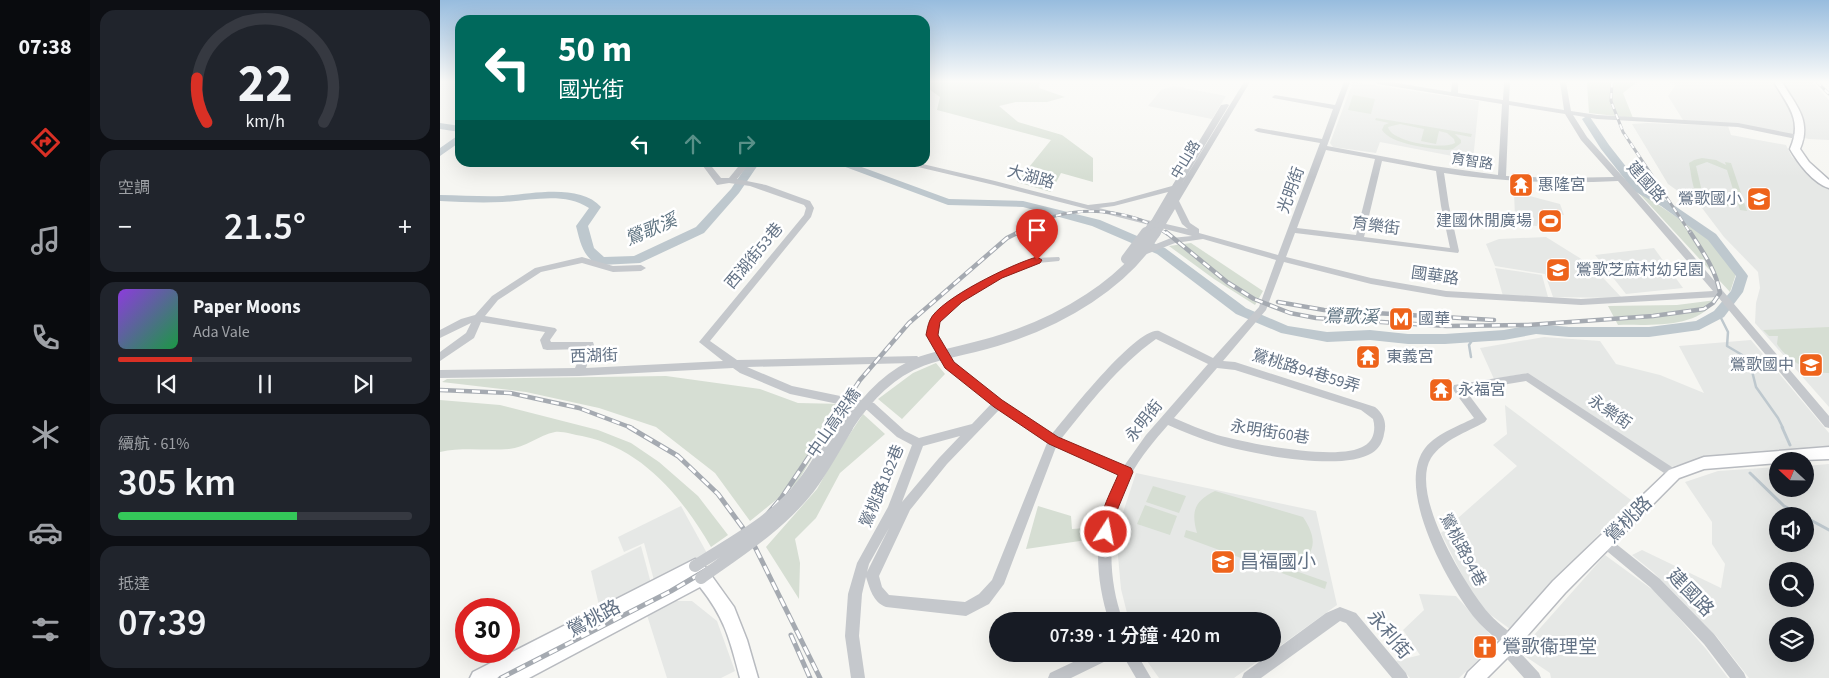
<!DOCTYPE html>
<html lang="zh-TW">
<meta charset="utf-8">
<style>
:root{--surface:#171b24;--page:#20242c;--text:#f1f3f6;--muted:#9ea1a6;--line:#363941;--accent:#d93025}
body{margin:0;font-family:"Source Sans 3","Noto Sans TC",sans-serif;background:var(--page);color:var(--text);height:100vh;display:flex;flex-direction:column;font-size:19px;white-space:nowrap}
*{box-sizing:border-box;margin:0}
p{font-size:16px;color:var(--muted)}
.icon{flex:none;width:28px;height:28px;fill:none;stroke:currentColor;stroke-width:2;stroke-linecap:round;stroke-linejoin:round}
.map{position:relative;flex:1;overflow:hidden}
.panel{display:flex;flex-direction:column;gap:10px;padding:10px;background:#0d0f14;width:350px}
.panel>*{flex:none}
.hud{position:absolute;left:15px;top:15px;width:475px;height:152px;border-radius:15px;box-shadow:0 5px 20px #0002;background:#00695c;color:#fff;overflow:hidden}
.needle{width:32px;rotate:292deg}
.fabs{position:absolute;left:1329px;top:452px;display:grid;gap:10px}
.fabs a{display:grid;place-items:center;width:45px;height:45px;border-radius:50%;background:var(--surface);box-shadow:0 5px 20px #0002;font-size:25px}
.speed{position:absolute;left:15px;top:598px;display:flex;gap:10px;font-size:25px;font-weight:700;text-align:center}
.speed>*{display:grid;place-content:center;width:65px;height:65px;border-radius:50%;background:var(--surface);box-shadow:0 5px 20px #0002;line-height:1}
.speed .limit{border:8px solid #d22;background:#fff;color:#111}
.pin{position:absolute;display:grid;place-items:center;width:42px;height:42px;color:#fff;margin:-51px -21px;border-radius:50% 50% 50% 0;rotate:-45deg;box-shadow:0 0 5px #0007}
.pin .icon{rotate:45deg}
.me{position:absolute;width:55px;margin:-28px;rotate:11deg;stroke-linejoin:round;filter:drop-shadow(0 0 4px #0008)}
.turn{display:flex;align-items:center;gap:18px;height:105px;padding:0 20px;font-size:22px}
.turn .icon{width:65px;height:65px;stroke-width:2.5}
.turn b{display:block;font-size:35px;line-height:42px}
.lanes{display:flex;align-items:center;height:48px;padding:0 20px;background:#0003;justify-content:center;gap:25px;direction:ltr}
.lanes .off{opacity:.35}
.big{font-size:38px;font-weight:600;line-height:1.1}
.panel .widget{flex:1;display:flex;flex-direction:column;justify-content:center;gap:8px;min-width:0;padding:0 18px;border-radius:15px;background:var(--page)}
.panel .dial{align-items:center;gap:0}
.dial svg{height:130px;overflow:visible;fill:none;stroke:var(--line);stroke-width:7;stroke-linecap:round;text-anchor:middle}
.dial text{fill:var(--text);stroke:none}
.song{display:flex;align-items:center;gap:15px}
.cover{width:60px;height:60px;border-radius:8px;background:linear-gradient(135deg,hsl(270 70% 55%),hsl(140 70% 35%))}
.played{height:5px;border-radius:2px;background:linear-gradient(90deg,var(--accent) 25%,var(--line) 25%)}
.keys{display:flex;justify-content:space-around;direction:ltr}
.heat{display:flex;justify-content:space-between;align-items:center;font-size:28px;direction:ltr}
.charge{height:8px;border-radius:4px;background:linear-gradient(90deg,#34c759 61%,var(--line) 0)}
.trip{position:absolute;left:549px;top:612px;width:292px;height:50px;border-radius:25px;background:var(--surface);box-shadow:0 5px 20px #0002;font-weight:600;line-height:50px;text-align:center}
main{display:flex;flex:1;min-height:0}
.dock{display:flex;flex-direction:column;width:90px;justify-content:space-around;align-items:center;background:#090b0e;color:var(--muted)}
.dock .icon{width:35px;height:35px}
.dock .active{color:var(--accent)}
.dock b{font-size:22px;color:var(--text)}
.map>svg:first-child{display:block}
.built{fill:#e6e8e6;fill-rule:evenodd}
.green{fill:#d6ded3;fill-rule:evenodd}
.lines{fill:none;stroke-linecap:round;stroke-linejoin:round}
.stream-far1{stroke:#bec8ce;stroke-width:2.5}
.stream{stroke:#bec8ce;stroke-width:3}
.river{fill:#bec8ce;fill-rule:evenodd}
.major-casing{stroke:#b8bbc0;stroke-width:3}
.minor{fill:#c5c8cc;fill-rule:evenodd}
.major{fill:#fff;fill-rule:evenodd}
.rail-far2-casing{stroke:#a5aab1;stroke-width:3}
.rail-far1-casing{stroke:#a5aab1;stroke-width:4.5}
.rail-casing{stroke:#a5aab1;stroke-width:5}
.rail-far2{stroke:#fff;stroke-width:2;stroke-dasharray:5.5;stroke-linecap:butt}
.rail-far1{stroke:#fff;stroke-width:2.5;stroke-dasharray:8;stroke-linecap:butt}
.rail{stroke:#fff;stroke-width:3;stroke-dasharray:9;stroke-linecap:butt}
.minor-bridge-far2{stroke:#c5c8cc;stroke-width:8}
.minor-bridge-far1{stroke:#c5c8cc;stroke-width:10}
.minor-bridge{stroke:#c5c8cc;stroke-width:12}
.route{fill:#d93025;stroke:#8d1f18}
.labels{text-anchor:middle;dominant-baseline:central;stroke-width:5;stroke-linejoin:round;paint-order:stroke}
.far-street-label{font-size:14px;fill:#637285;stroke:#fff}
.street-label{font-size:16px;fill:#637285;stroke:#fff}
.poi-label{font-size:16px;fill:#637285;stroke:#fff;text-anchor:start}
.water-label{font-size:18px;font-style:italic;fill:#5f7482;stroke:#fff}
.near-street-label{font-size:19px;fill:#637285;stroke:#fff}
.near-poi-label{font-size:19px;fill:#637285;stroke:#fff;text-anchor:start}
</style>
<main>
<nav class="dock">
<b>07:38</b>
<svg class="icon active" aria-label="directions" viewBox="0 0 24 24"><path d="M12 3l9 9-9 9-9-9zM9 14v-3h6M13 9l2 2-2 2"/></svg>
<svg class="icon" aria-label="music" viewBox="0 0 24 24"><path d="M9 18V5l10-2v13"/><circle cx="6" cy="18" r="3"/><circle cx="16" cy="16" r="3"/></svg>
<svg class="icon" aria-label="phone" viewBox="0 0 24 24"><path d="M5 4h4l2 5-3 2q2 4 5 5l2-3 5 2v4C11 20 4 13 5 4z"/></svg>
<svg class="icon" aria-label="climate" viewBox="0 0 24 24"><path d="M12 3v18M4 7l16 10M4 17L20 7"/></svg>
<svg class="icon" aria-label="car" viewBox="0 0 24 24"><path d="M5 17H2v-5l4-1 3-4h7l3 4 3 1v5h-3M9 17h6M6 11h13"/><circle cx="7" cy="17" r="2"/><circle cx="17" cy="17" r="2"/></svg>
<svg class="icon" aria-label="filters" viewBox="0 0 24 24"><path d="M4 7h16M4 17h16"/><circle cx="9" cy="7" r="2"/><circle cx="15" cy="17" r="2"/></svg>
</nav>
<section class="panel">
<div class="widget dial"><svg viewBox="0 0 100 80">
<path d="M14 69A42 42 0 1 1 86 69"/>
<path d="M14 69A42 42 0 0 1 8 42" stroke="#d93025"/>
<text x="50" y="56" font-size="32" font-weight="700">22</text>
<text x="50" y="72" font-size="11">km/h</text>
</svg></div>
<div class="widget"><p>空調</p>
<div class="heat"><a>−</a><b class="big">21.5°</b><a>+</a></div>
</div>
<div class="widget">
<div class="song"><i class="cover"></i><div><b>Paper Moons</b><p>Ada Vale</p></div></div>
<div class="played"></div>
<div class="keys"><svg class="icon" aria-label="previous" viewBox="0 0 24 24"><path d="M18 5L8 12l10 7zM5 5v14"/></svg><svg class="icon" aria-label="pause" viewBox="0 0 24 24"><path d="M8 5v14M16 5v14"/></svg><svg class="icon" aria-label="next" viewBox="0 0 24 24"><path d="M6 5l10 7-10 7zM19 5v14"/></svg></div>
</div>
<div class="widget"><p>續航 · 61%</p><b class="big">305 km</b><div class="charge"></div></div>
<div class="widget"><p>抵達</p><b class="big">07:39</b></div>
</section>
<div class="map">
<svg width="1389" height="678" viewBox="0 0 1389 678">
<rect width="100%" height="100%" fill="#f6f6f2"/>
<path class="built" d="M913 82 1039 101 1033 160 940 142 936 153 893 147 890 143Z
M1229 82H1372L1389 100V140L1369 139 1298 124 1243 120 1228 96 1236 85Z
M734 86 786 96 772 119 708 106 721 90Z
M1207 123 1288 126 1291 135 1346 145 1352 157 1389 189V407L1315 323 1316 303 1320 288 1318 272 1284 237 1262 208 1228 184 1192 124Z
M1074 192 1120 204 1124 215 1101 211 1097 226 1084 225 1075 217Z
M1106 237 1151 265 1182 298 1113 297 1105 274 1055 266 1046 244 1059 239Z
M1214 248 1243 288 1186 294 1155 255Z
M1055 268 1102 275 1108 297 1063 296Z
M1104 337 1160 341 1176 364 1220 375 1264 393 1239 346 1311 340 1389 433V447L1268 456 1231 467 1088 373 1054 379 1040 348Z
M1065 405 1191 500 1070 629 1037 605 1001 533 1077 466 1053 445 1067 434Z
M1389 464V678H1309L1277 637 1213 572 1192 555 1202 550 1281 588 1285 564 1272 544V522L1245 482 1278 471 1337 467 1338 489H1365V466ZM1338 516H1365V544H1338ZM1338 571H1365V599H1338ZM1338 626H1365V654H1338Z
M696 473 876 511 897 605 833 651 832 621H689L681 589 676 534Z
M241 506 268 555 215 584 204 543 184 552 178 537Z
M201 546 212 587 161 614 151 571Z
M1165 555 1217 593 1266 649 1288 678H1111L1110 673 1079 652Z
M979 594 1016 596 1057 642 1019 678H970L956 661 980 655 963 630 984 610Z
M226 601H252L277 621 295 671 281 678H227L206 612Z
M702 654H828L794 678H719Z"/>
<path class="green" d="M485 82H600L599 88 625 97 607 102H576L559 106 578 122 622 135 653 158V182L621 173 611 192 577 182 611 140 497 110 500 97 485 86Z
M1149 82H1197L1183 93 1193 118 1149 113 1147 84Z
M913 95 935 99 931 114 908 110Z
M936 118 1032 134 1031 137 1015 134 1021 140V143L1013 149 1008 150C992 149 950 144 942 130L944 125 949 123 935 120ZM960 124 984 129 981 141 996 144 999 131 1007 133 1014 139 1015 143C1003 150 951 142 948 127Z
M1262 158 1276 160 1286 165 1285 162 1291 163 1307 211 1300 210 1298 204C1286 208 1265 206 1257 195 1252 187 1251 172 1249 163L1254 160ZM1267 162 1287 170 1296 199C1283 205 1272 201 1262 192L1256 166Z
M1196 190 1271 240 1296 274 1290 292Z
M1102 213 1122 216 1114 232 1099 227Z
M751 243 823 291 815 305 774 279 729 246Z
M1276 300C1255 330 1210 324 1178 325L1168 306 1237 305Z
M1389 327V373C1370 374 1347 360 1337 344L1338 336H1329L1323 330Z
M496 363 505 374 462 419 438 399 473 373Z
M226 376 320 389 358 403 404 404 357 483 310 521 275 473 216 427 159 408 86 392 2 382 7 379Z
M0 400 60 405 158 430 191 443 219 462 258 496 288 535 271 547C242 497 202 448 142 436 134 435 123 431 115 432 99 435 85 448 69 449 46 451 23 447 0 452Z
M423 414 445 434 400 473 376 518 355 539 360 563 359 599 326 547 377 489 396 455Z
M713 486 746 496 739 513 706 502Z
M775 491 863 517C879 541 875 554 853 570L887 582 885 589 744 537 746 530 757 533C751 512 754 501 775 491Z
M705 505 737 516 730 535 697 524Z
M598 506 631 516 632 529 660 527V538L586 549Z"/>
<g class="lines">
<path class="stream-far1" d="M1279 314 1288 332 1287 346 1309 359 1316 387 1338 418 1343 428
M1031 357 1029 345 1035 336"/>
<path class="stream" d="M1342 427 1350 445
M1310 473 1344 506 1363 516
M1365 517 1389 530"/>
<path class="river" d="M1147 116 1150 117 1169 145 1202 187 1229 202 1276 234 1306 273 1308 276 1303 292 1284 317 1259 330 1209 337H1129L1096 334 1064 340 1005 344H968L930 340 887 342 841 333 796 314 717 254 652 226 583 207 508 205 392 162H408L509 199 583 201 660 220 725 248 806 308 848 326 887 332 930 330 968 334H1005L1064 330 1096 324 1129 327H1209L1256 321 1274 311 1291 291 1296 276 1268 240 1221 206 1194 191 1161 149 1142 119Z
M0 123 20 126V132L0 129Z
M20 134V142L0 156V148Z
M309 162H320L299 193 264 233 200 263 161 265C143 260 140 241 136 226L149 208C123 191 90 201 62 202 41 203 20 202 0 201V195C21 195 42 197 63 196 90 194 140 183 161 207L148 226 154 248 164 257 194 256 256 227 291 189Z"/>
<defs>
<path id="major" d="M1334 82H1342C1356 106 1372 120 1360 149L1369 162 1389 180V188C1373 183 1358 163 1350 149 1363 120 1348 106 1334 82Z
M1389 447V459L1338 461V463L1264 469 1239 478 1125 593 1072 653 1047 678H1025L1028 672 1060 641 1113 581 1229 470 1264 457Z
M255 559 261 561 294 607 307 640 318 678H300C290 640 285 618 260 587L89 678H62L63 675 57 678H30L33 672Z"/>
</defs>
<use href="#major" class="major-casing"/>
<path class="minor" d="M804 82H810L739 201 750 223 759 229V233L838 255 880 143 818 132 814 130 818 128 882 139 893 109 833 98 832 97 835 95 895 105 904 82H910L887 146 994 166 1058 175 1062 104 938 84 935 82H951L1011 92 1012 82H1018V93L1063 100 1064 82H1070L1069 101 1124 110 1120 82H1126L1131 111 1157 115 1298 123 1364 136V140H1361L1298 127 1157 119 1133 115 1147 137 1238 238 1389 416V428L1385 427 1278 297 1141 305 1006 297 931 284 844 262 826 310 783 361 795 362 935 407C944 414 947 423 944 434 943 441 939 449 932 453 902 472 812 454 778 444 761 439 744 432 728 425 715 440 700 457 691 475 667 520 666 574 683 621H669C658 588 654 549 663 514 666 501 674 487 679 474L616 447 564 584 549 604 526 616 446 607C433 602 430 589 426 577L422 594 419 636 425 678H411L405 636 408 594 417 563 448 507 472 445 457 437 427 410 350 394 300 373 293 368 139 376 0 378V370L135 368 143 349 107 350 103 349 100 340 105 332 41 322 34 338 0 361V352L26 333 31 323 0 338V330L21 319 35 315 52 296 95 268 142 257 173 266 201 265 206 268 201 271 173 272 142 263 101 272 58 300 45 316 115 328 117 330 110 340 111 342H153L154 345 146 368 283 361 259 342 364 215 366 208 364 205 310 186 289 183 277 185 260 162H268L281 178H289L302 162H311L297 179 326 185 370 201 374 208 371 217 270 341 297 360 477 356 484 362 483 365 479 366 472 363 307 367 352 386 434 403 465 431 479 438 532 424 551 404 506 368 487 335 492 318 515 297 555 274 594 258 619 257 620 259 619 261 598 263 561 278 521 301 500 321 497 335 514 362 557 397 612 434C627 416 697 326 719 331L773 358 819 307 836 260 763 239 735 243 699 257 696 256 695 254 696 252 731 238 752 236 554 185 457 162H474L555 181 648 205 674 202 732 186 781 105 787 104 789 105 741 185ZM1069 105 1125 114 1141 140 1174 177 1120 178 1066 176ZM886 150 935 159 916 235 857 228ZM942 161 996 171 1001 206 1010 248 924 237ZM1004 173C1062 182 1120 184 1178 181L1273 291 1141 299 1006 291 931 278 846 257 855 233 1018 253 1019 251 1009 206ZM728 192 711 221 659 208 674 206ZM735 209 742 224 748 229 726 224ZM716 339 768 364 706 435 684 466 621 439C650 403 678 366 716 339ZM777 368 795 370 921 410 933 419C936 429 934 441 924 446 899 462 806 443 777 435 762 430 748 424 734 418ZM559 410 607 443 552 580 539 594 525 602 449 595 442 587 439 576 470 510 507 464ZM520 436 499 458 462 502 483 446ZM449 528 427 572 429 564Z
M1088 373 1238 471 1240 474 1238 477 1234 479 1230 477 1086 381 1026 391 1047 419 1045 422C1027 432 1003 440 991 458 970 493 1021 577 1042 605 1051 618 1064 627 1075 637L1077 642 1075 647 1099 673 1101 678H1084L1061 652 1059 647 1061 643C1051 634 1041 626 1033 616 1007 582 957 492 983 451 994 434 1017 427 1034 418L1014 391 1013 388 1014 385Z
M1166 537 1170 539 1220 579 1274 634 1304 673 1306 678H1290L1264 644 1210 587 1162 547 1160 543 1162 539Z
M900 607 916 613 966 673 968 678H952L906 623 900 621 821 678H802L804 673 886 613Z
M650 654H672L670 659 631 678H608L610 673Z
M682 654H697L711 678H696Z"/>
<use href="#major" class="major"/>
<defs>
<path id="rail-far2" d="M1172 82 1171 101 1183 132 1251 234
M1377 82 1389 94
M576 234C589 228 602 220 615 216 651 206 697 212 727 234"/>
<path id="rail-far1" d="M726 232 787 282 814 299 850 313 876 318 1007 326 1088 325 1213 316 1264 309 1273 303 1280 293C1276 270 1263 252 1250 232
M838 302 884 310 1054 320
M0 390 70 393 139 408 192 428
M388 428 420 380 469 323 567 238 579 232"/>
<path id="rail" d="M189 427 238 456 278 494 311 539 380 678
M351 635 370 678
M61 678 231 591 275 565 311 534 342 497 389 427"/>
</defs>
<use href="#rail-far2" class="rail-far2-casing"/>
<use href="#rail-far1" class="rail-far1-casing"/>
<use href="#rail" class="rail-casing"/>
<use href="#rail-far2" class="rail-far2"/>
<use href="#rail-far1" class="rail-far1"/>
<use href="#rail" class="rail"/>
<path class="minor-bridge-far2" d="M705 234 713 224
M716 234 721 225"/>
<path class="minor-bridge-far1" d="M686 259 706 232
M398 428 410 413
M407 428C425 400 450 373 482 361 508 352 537 348 563 339 620 321 685 284 716 232"/>
<path class="minor-bridge" d="M255 566C292 542 334 521 362 485 377 467 386 446 399 427
M261 578C299 551 339 526 368 489 383 470 394 448 407 427"/>
</g>
<linearGradient id="sky" x2="0" y2="1"><stop stop-color="#97bcde"/><stop offset="0.46" stop-color="#fbfbf9"/><stop offset="1" stop-color="#fbfbf9" stop-opacity="0"/></linearGradient>
<rect width="1389" height="177" fill="url(#sky)"/>
<path class="route" d="M597 257 602 260 600 263 562 278 522 302 500 322 498 335 514 362 562 400 618 437 691 468 693 472 676 513 672 537 666 539 661 537C654 522 672 490 678 475L609 444 554 407 505 368 486 335C487 330 488 324 490 320 499 299 574 263 597 257Z"/>
<defs>
<symbol id="temple-square" viewBox="-11 -11 22 22"><rect x="-9" y="-9" width="18" height="18" rx="4" fill="#ee631b" stroke="#fff"/><path d="M0-6L5-2H3V0L6.5 2.5H4V6H1.5V3h-3V6H-4V2.5H-6.5L-3 0V-2H-5Z" fill="#fff"/></symbol>
<symbol id="school-square" viewBox="-11 -11 22 22"><rect x="-9" y="-9" width="18" height="18" rx="4" fill="#ee631b" stroke="#fff"/><path d="M0-5L7-2L0 1L-7-2ZM-4 1L0 2.5L4 1V4Q0 6-4 4Z" fill="#fff"/></symbol>
<symbol id="stadium-square" viewBox="-11 -11 22 22"><rect x="-9" y="-9" width="18" height="18" rx="4" fill="#ee631b" stroke="#fff"/><path d="M0-5a6.5 5 0 1 0 0 10a6.5 5 0 1 0 0-10ZM-3.5-1.8h7v3.6h-7Z" fill="#fff"/></symbol>
<symbol id="metro-square" viewBox="-11 -11 22 22"><rect x="-9" y="-9" width="18" height="18" rx="4" fill="#ee631b" stroke="#fff"/><path d="M-5.5 5V-5H-3L0 0L3-5H5.5V5H3V-.5L0 4L-3-.5V5Z" fill="#fff"/></symbol>
<symbol id="church-square" viewBox="-11 -11 22 22"><rect x="-9" y="-9" width="18" height="18" rx="4" fill="#ee631b" stroke="#fff"/><path d="M-1.2-6h2.4v3.5h3.3v2.4h-3.3V6h-2.4V-.1h-3.3v-2.4h3.3Z" fill="#fff"/></symbol>
</defs>
<g fill-rule="evenodd">
<use href="#temple-square" x="1067" y="171" width="28" height="28"/>
<use href="#school-square" x="1305" y="185" width="28" height="28"/>
<use href="#stadium-square" x="1096" y="207" width="28" height="28"/>
<use href="#school-square" x="1104" y="256" width="28" height="28"/>
<use href="#metro-square" x="947" y="305" width="28" height="28"/>
<use href="#temple-square" x="914" y="343" width="28" height="28"/>
<use href="#school-square" x="1357" y="351" width="28" height="28"/>
<use href="#temple-square" x="987" y="376" width="28" height="28"/>
<use href="#school-square" x="769" y="548" width="28" height="28"/>
<use href="#church-square" x="1031" y="633" width="28" height="28"/>
</g>
<g class="labels">
<g class="far-street-label">
<text transform="translate(746 160) rotate(-59)">中山路</text>
<text transform="translate(1032 162) rotate(8)">育智路</text>
</g>
<g class="street-label">
<text transform="translate(591 177) rotate(15)">大湖路</text>
<text transform="translate(1206 182) rotate(48)">建國路</text>
<text transform="translate(851 190) rotate(-70)">光明街</text>
<text transform="translate(936 226) rotate(7)">育樂街</text>
<text transform="translate(314 256) rotate(-50)">西湖街53巷</text>
<text transform="translate(995 276) rotate(8)">國華路</text>
<text transform="translate(154 356) rotate(-2)">西湖街</text>
<text transform="translate(866 371) rotate(17)">鶯桃路94巷59弄</text>
<text transform="translate(1170 412) rotate(34)">永樂街</text>
<text transform="translate(704 421) rotate(-51)">永明街</text>
<text transform="translate(394 423) rotate(-55)">中山高架橋</text>
<text transform="translate(830 432) rotate(9)">永明街60巷</text>
<text transform="translate(442 486) rotate(-67)">鶯桃路182巷</text>
<text transform="translate(1023 550) rotate(62)">鶯桃路94巷</text>
</g>
<g class="poi-label">
<text x="1098" y="185">惠隆宮</text>
<text x="1302" y="199" text-anchor="end">鶯歌國小</text>
<text x="1092" y="221" text-anchor="end">建國休閒廣場</text>
<text x="1136" y="270">鶯歌芝麻村幼兒園</text>
<text x="978" y="319">國華</text>
<text x="946" y="357">東義宮</text>
<text x="1354" y="365" text-anchor="end">鶯歌國中</text>
<text x="1018" y="390">永福宮</text>
</g>
<g class="water-label">
<text transform="translate(211 230) rotate(-23)">鶯歌溪</text>
<text transform="translate(911 317) rotate(1)">鶯歌溪</text>
</g>
<g class="near-street-label">
<text transform="translate(1189 520) rotate(-45)">鶯桃路</text>
<text transform="translate(1250 593) rotate(46)">建國路</text>
<text transform="translate(154 619) rotate(-28)">鶯桃路</text>
<text transform="translate(949 635) rotate(50)">永利街</text>
</g>
<g class="near-poi-label">
<text x="800" y="562">昌福國小</text>
<text x="1062" y="647">鶯歌衛理堂</text>
</g>
</g>
</svg>
<div class="fabs">
<a><svg class="needle" viewBox="-14 -14 28 28"><path d="M0-13l5 13h-10z" fill="#e53935"/><path d="M0 13l5-13h-10z" fill="#9ea1a6"/></svg></a>
<a><svg class="icon" aria-label="sound" viewBox="0 0 24 24"><path d="M4 9h4l5-4v14l-5-4H4zM17 9q2 3 0 6"/></svg></a>
<a><svg class="icon" aria-label="search" viewBox="0 0 24 24"><circle cx="10" cy="10" r="6"/><path d="M15 15l6 6"/></svg></a>
<a><svg class="icon" aria-label="layers" viewBox="0 0 24 24"><path d="M12 4l9 5-9 5-9-5zM3 14l9 5 9-5"/></svg></a>
</div>
<div class="speed"><div class="limit">30</div></div>
<div class="pin" style="left:597px;top:260px;background:#d93025"><svg class="icon" aria-label="arrive" viewBox="0 0 24 24"><path d="M6 21V4h12l-3 4 3 4H6"/></svg></div>
<svg class="me" style="left:666px;top:532px" viewBox="-20 -20 40 40"><circle r="17" fill="#d93025" stroke="#fff" stroke-width="3"/><path d="M0-11L8 9 0 5-8 9z" fill="#fff"/></svg>
<div class="trip">07:39 · 1 分鐘 · 420 m</div>
<div class="hud">
<div class="turn"><svg class="icon" aria-label="left" viewBox="0 0 24 24"><path d="M17 20v-9H6M10 6l-5 5 5 5"/></svg><div><b>50 m</b>國光街</div></div>
<div class="lanes"><svg class="icon" aria-label="left" viewBox="0 0 24 24"><path d="M17 20v-9H6M10 6l-5 5 5 5"/></svg><svg class="icon off" aria-label="ahead" viewBox="0 0 24 24"><path d="M12 20V5M6 11l6-6 6 6"/></svg><svg class="icon off" aria-label="right" viewBox="0 0 24 24"><path d="M7 20v-9h11M14 6l5 5-5 5"/></svg></div>
</div>
</div>
</main>
